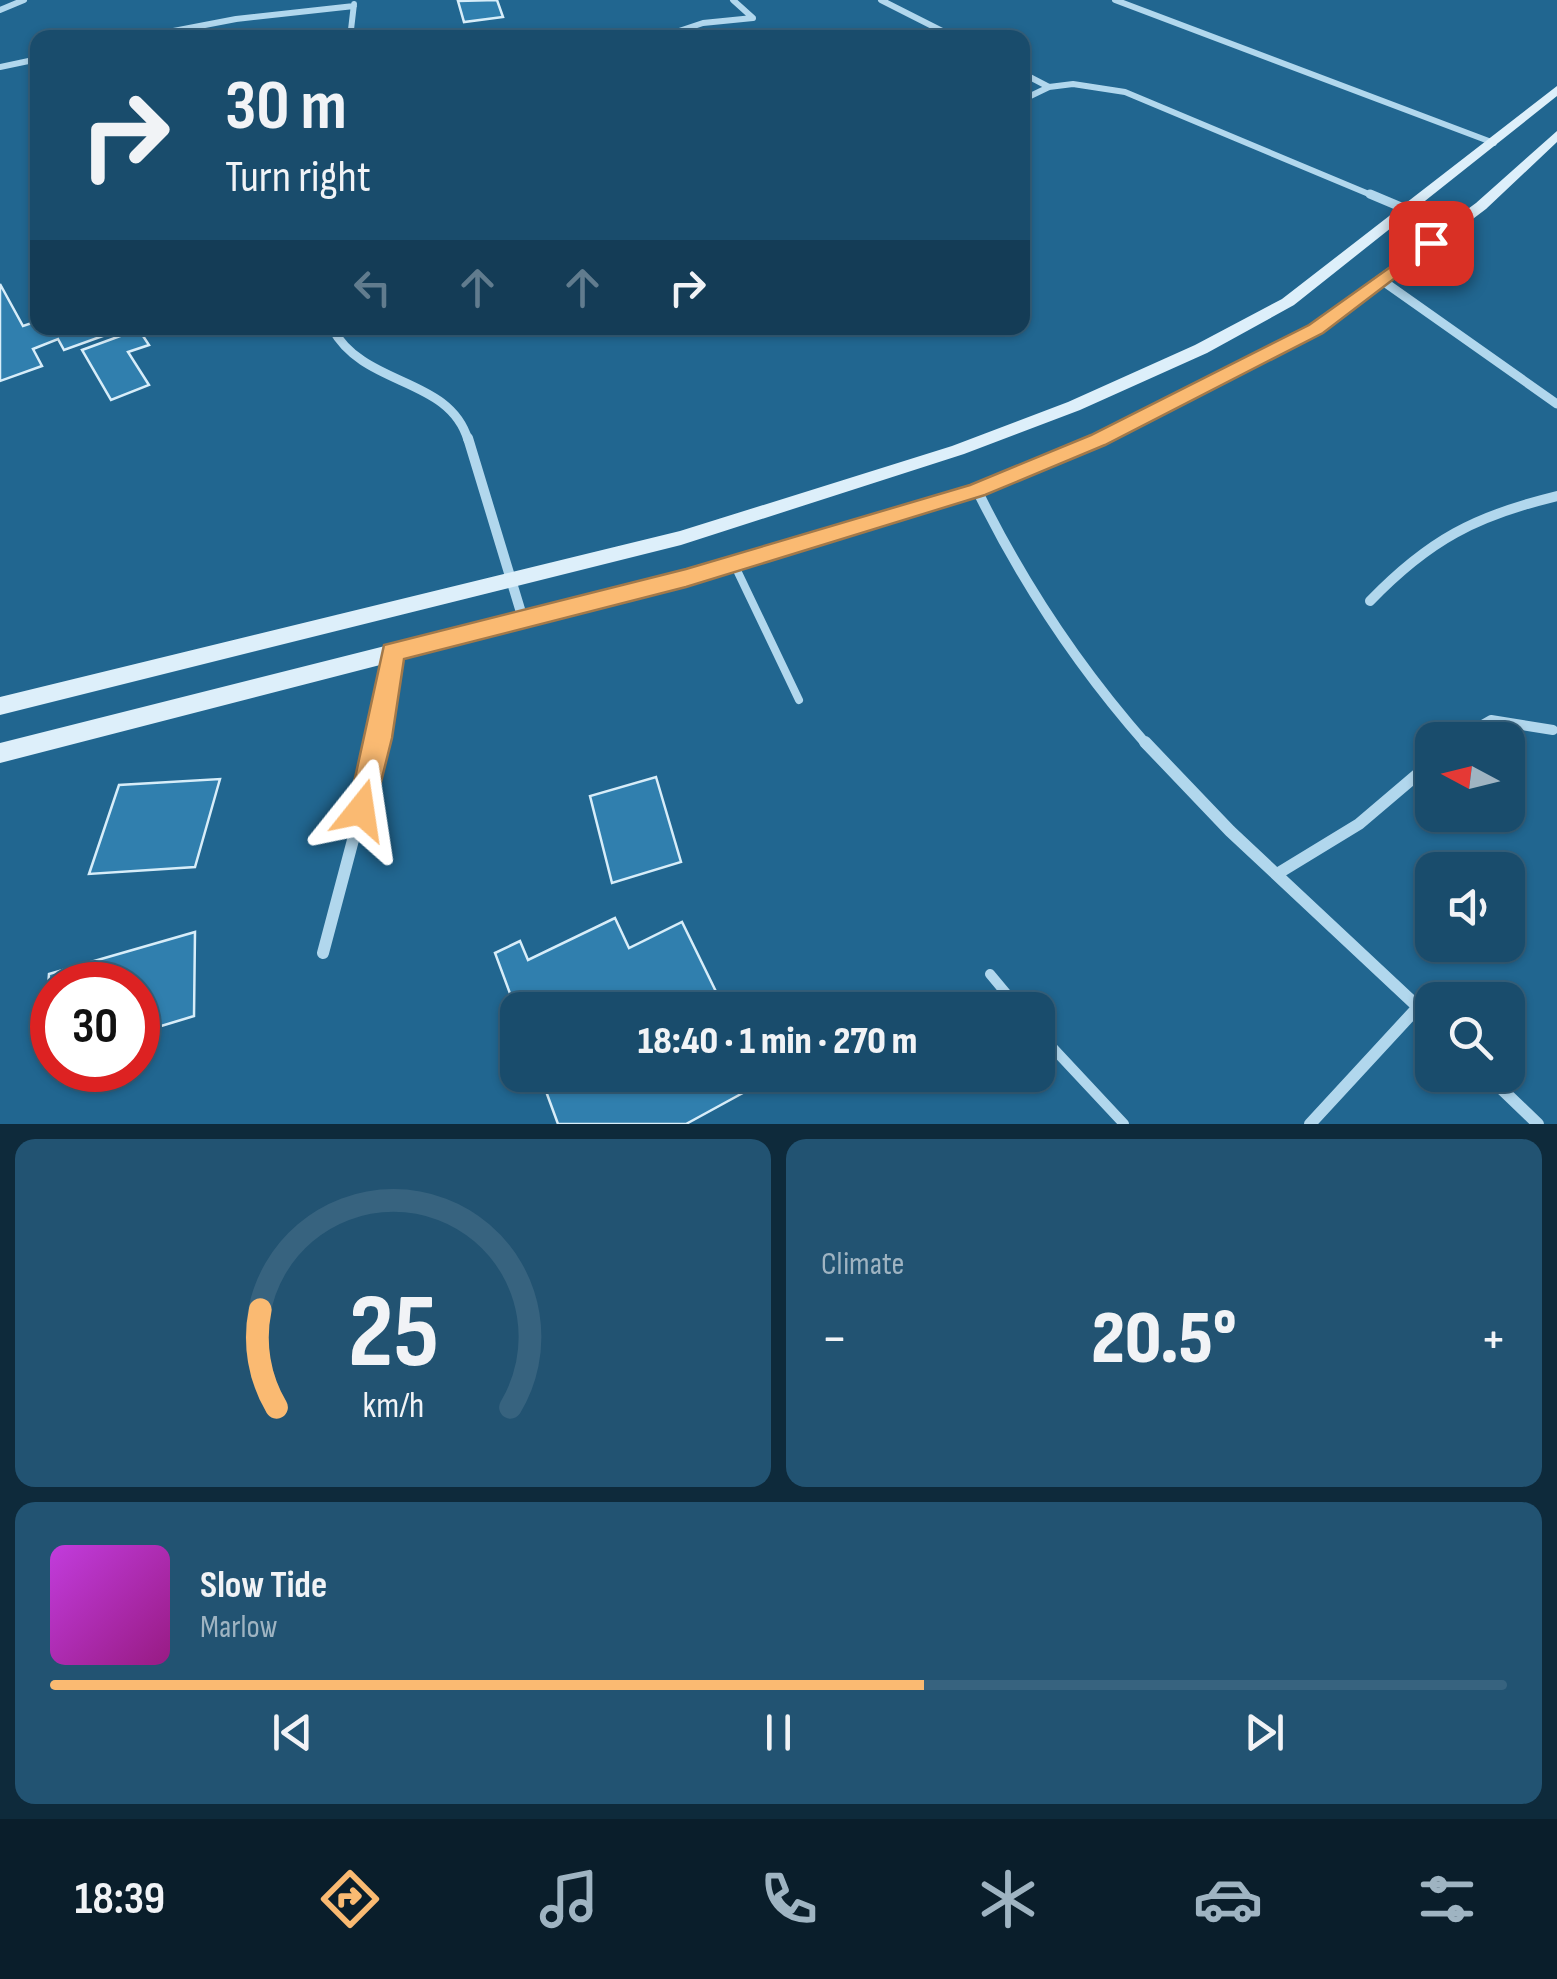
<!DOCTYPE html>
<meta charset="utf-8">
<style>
:root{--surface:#194c6c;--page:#225372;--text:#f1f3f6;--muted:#9fb4c2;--line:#37637f;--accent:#faba72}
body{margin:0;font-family:"Sofia Sans Condensed",sans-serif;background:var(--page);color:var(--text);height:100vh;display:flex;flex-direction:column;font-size:38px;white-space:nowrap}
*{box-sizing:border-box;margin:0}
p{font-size:32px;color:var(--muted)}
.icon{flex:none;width:55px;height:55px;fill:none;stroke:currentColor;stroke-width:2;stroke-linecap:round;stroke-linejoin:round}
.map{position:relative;height:1124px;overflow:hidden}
.drawer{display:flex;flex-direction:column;gap:15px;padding:15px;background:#0e2a3b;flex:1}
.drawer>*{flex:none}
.guide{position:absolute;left:30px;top:30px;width:1000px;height:305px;border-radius:20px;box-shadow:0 2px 8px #0004,0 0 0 2px var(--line);background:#194c6c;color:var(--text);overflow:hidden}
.needle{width:65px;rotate:277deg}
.buttons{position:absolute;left:1415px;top:722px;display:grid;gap:20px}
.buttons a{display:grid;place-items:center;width:110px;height:110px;border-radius:20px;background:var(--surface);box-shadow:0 2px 8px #0004,0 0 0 2px var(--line);font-size:50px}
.speed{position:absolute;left:30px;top:962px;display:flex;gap:20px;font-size:50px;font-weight:700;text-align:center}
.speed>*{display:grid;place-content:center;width:130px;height:130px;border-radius:50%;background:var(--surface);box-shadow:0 2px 8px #0004,0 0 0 2px var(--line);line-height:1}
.speed .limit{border:15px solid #d22;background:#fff;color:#111}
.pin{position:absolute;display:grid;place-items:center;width:85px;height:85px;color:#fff;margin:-42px;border-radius:20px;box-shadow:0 5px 15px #0006}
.me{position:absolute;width:110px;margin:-55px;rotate:15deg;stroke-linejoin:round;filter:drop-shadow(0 0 8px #0008)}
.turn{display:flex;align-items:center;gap:35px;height:210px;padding:0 30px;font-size:45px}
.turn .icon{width:130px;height:130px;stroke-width:2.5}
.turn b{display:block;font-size:70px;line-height:85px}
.lanes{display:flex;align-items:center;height:95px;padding:0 30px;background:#0003;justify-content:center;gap:50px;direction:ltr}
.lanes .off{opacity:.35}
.big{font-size:75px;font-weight:800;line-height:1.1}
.drawer .widget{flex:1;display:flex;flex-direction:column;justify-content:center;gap:15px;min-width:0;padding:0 35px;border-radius:20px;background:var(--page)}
.drawer .dial{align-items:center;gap:0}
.dial svg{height:260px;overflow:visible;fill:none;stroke:var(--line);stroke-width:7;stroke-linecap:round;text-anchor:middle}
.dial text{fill:var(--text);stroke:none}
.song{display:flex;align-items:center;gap:30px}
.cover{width:120px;height:120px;border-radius:15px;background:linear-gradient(135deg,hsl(290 70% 55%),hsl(310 70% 35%))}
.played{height:10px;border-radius:5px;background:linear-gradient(90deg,var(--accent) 60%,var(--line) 60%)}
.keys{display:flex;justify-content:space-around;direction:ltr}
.heat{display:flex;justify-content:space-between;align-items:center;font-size:55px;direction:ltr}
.drawer .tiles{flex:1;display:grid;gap:15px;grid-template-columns:1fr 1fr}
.widget:last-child{grid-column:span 2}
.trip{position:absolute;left:500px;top:992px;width:555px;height:100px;border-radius:20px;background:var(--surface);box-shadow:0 2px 8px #0004,0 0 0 2px var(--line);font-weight:800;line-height:100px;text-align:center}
.tabs{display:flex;height:160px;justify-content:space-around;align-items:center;background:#0a1e2b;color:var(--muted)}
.tabs .icon{width:70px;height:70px}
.tabs .selected{color:var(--accent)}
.tabs b{font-size:45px;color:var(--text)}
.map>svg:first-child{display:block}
.building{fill:#307fae;stroke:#d7edf9;stroke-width:2.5}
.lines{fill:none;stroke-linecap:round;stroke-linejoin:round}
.lane-far1{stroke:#b1d7ed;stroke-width:8}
.lane{stroke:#b1d7ed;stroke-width:10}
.street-far3{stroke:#b1d7ed;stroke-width:6}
.street-far2{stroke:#b1d7ed;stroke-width:9}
.street-far1{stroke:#b1d7ed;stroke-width:10}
.street{stroke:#b1d7ed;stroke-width:12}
.secondary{fill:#ddeffa;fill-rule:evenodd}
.route{fill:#faba72;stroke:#a2794a;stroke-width:2.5}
</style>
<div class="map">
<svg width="1557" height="1124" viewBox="0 0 1557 1124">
<rect width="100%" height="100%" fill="#216690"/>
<path class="building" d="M497 0 503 17 464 22 458 1Z
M0 284 23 326 38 321V328H125L64 350 58 339 33 349 42 366 0 381Z
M142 328H166L143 336 149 345 128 352 149 385 111 400 82 350Z
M656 777 681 862 612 883 590 796Z
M220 779 195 867 89 874 119 785Z
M615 918 629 948 682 922 725 1010H518V1015L495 953 520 941 528 960Z
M195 932 194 1016 138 1033V985H52V1058L42 1061 49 974Z
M540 1075H743L750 1089 686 1124H558Z"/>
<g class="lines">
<path class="lane-far1" d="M734 564 799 700"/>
<path class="lane" d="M990 974 1020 1010
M1038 1032 1124 1124"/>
<path class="street-far3" d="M881 0 956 38
M1115 0 1494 143
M0 10 24 0
M137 38 236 19 354 6
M350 38 354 4
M658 38 703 23 753 18 733 0
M0 67 38 59
M1022 73 1049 87
M1022 100 1049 87 1073 84 1125 92 1376 197"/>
<path class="street-far2" d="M1370 194 1408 210
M1380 279 1557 404
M332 328C364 388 449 376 468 440"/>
<path class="street-far1" d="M468 438 523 619
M977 490C1023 584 1078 667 1147 745
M1370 601C1429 540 1475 516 1557 496
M1456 740 1491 720 1553 730
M378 745 393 652"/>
<path class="street" d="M1145 742 1230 831 1418 1007 1310 1124
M1277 874 1359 824 1432 762
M323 953 379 742
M1418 1007 1432 1022
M1487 1075 1538 1124"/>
<path class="secondary" d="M1557 86V96L1294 305 1207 353 1080 410 964 454 681 545 0 715V697L680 531 952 446 1068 402 1195 345 1282 299Z
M1557 131V142L1486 209 1322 333 1104 444 984 495 686 586 0 763V743L686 570 970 485 1092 436 1310 325 1476 203Z"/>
</g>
<path class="route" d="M1431 238 1439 243 1437 246 1323 333 1105 445 985 495 686 587 404 659 392 738 374 810 371 818 361 822 351 818 348 810 384 645 686 569 970 485 1091 435 1309 325Z"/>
</svg>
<div class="buttons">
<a><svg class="needle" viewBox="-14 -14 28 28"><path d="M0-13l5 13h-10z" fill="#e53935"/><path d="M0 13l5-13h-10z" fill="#9fb4c2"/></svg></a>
<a><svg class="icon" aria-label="sound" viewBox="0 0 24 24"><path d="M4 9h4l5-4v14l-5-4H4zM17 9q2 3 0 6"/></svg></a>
<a><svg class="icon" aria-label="search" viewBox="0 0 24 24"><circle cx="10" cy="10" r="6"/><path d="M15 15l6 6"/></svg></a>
</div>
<div class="speed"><div class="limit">30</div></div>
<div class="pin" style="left:1431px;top:243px;background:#d93025"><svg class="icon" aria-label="arrive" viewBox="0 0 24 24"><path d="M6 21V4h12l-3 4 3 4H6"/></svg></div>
<svg class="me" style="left:361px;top:810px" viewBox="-20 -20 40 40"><path d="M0-17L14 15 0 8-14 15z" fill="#faba72" stroke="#fff" stroke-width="4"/></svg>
<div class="trip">18:40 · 1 min · 270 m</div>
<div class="guide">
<div class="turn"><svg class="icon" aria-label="right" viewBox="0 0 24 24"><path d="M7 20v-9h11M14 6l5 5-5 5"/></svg><div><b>30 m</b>Turn right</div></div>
<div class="lanes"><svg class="icon off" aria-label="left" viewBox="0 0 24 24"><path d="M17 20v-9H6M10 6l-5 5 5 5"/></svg><svg class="icon off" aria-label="ahead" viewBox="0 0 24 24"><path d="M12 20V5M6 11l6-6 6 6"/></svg><svg class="icon off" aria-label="ahead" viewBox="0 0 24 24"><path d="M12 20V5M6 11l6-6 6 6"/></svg><svg class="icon" aria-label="right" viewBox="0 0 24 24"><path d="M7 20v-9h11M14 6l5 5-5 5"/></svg></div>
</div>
</div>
<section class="drawer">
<div class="tiles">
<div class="widget dial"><svg viewBox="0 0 100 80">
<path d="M14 69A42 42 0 1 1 86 69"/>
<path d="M14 69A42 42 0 0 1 9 39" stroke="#faba72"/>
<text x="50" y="56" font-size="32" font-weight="700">25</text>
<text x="50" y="72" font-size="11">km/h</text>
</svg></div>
<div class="widget"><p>Climate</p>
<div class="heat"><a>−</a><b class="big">20.5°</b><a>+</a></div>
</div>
<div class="widget">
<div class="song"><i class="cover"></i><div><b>Slow Tide</b><p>Marlow</p></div></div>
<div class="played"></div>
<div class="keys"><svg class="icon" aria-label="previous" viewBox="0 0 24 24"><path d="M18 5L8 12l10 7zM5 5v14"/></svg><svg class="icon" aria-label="pause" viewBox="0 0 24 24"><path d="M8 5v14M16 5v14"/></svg><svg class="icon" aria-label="next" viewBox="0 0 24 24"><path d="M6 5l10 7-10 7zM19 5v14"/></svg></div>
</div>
</div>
</section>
<nav class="tabs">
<b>18:39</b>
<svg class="icon selected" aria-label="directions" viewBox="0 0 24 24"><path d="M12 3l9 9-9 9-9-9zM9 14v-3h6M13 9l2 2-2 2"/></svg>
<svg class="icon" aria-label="music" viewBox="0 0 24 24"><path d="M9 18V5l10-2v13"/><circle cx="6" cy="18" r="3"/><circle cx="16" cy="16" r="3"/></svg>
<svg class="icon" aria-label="phone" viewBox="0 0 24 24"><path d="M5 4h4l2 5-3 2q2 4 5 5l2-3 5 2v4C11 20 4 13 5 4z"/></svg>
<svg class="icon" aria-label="climate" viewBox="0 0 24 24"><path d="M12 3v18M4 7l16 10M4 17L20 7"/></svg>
<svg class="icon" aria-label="car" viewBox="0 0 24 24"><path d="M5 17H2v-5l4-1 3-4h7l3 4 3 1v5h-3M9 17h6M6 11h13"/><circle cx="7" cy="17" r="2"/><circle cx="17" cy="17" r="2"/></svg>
<svg class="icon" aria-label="filters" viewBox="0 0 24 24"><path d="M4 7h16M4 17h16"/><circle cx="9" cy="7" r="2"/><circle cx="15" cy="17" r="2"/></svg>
</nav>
